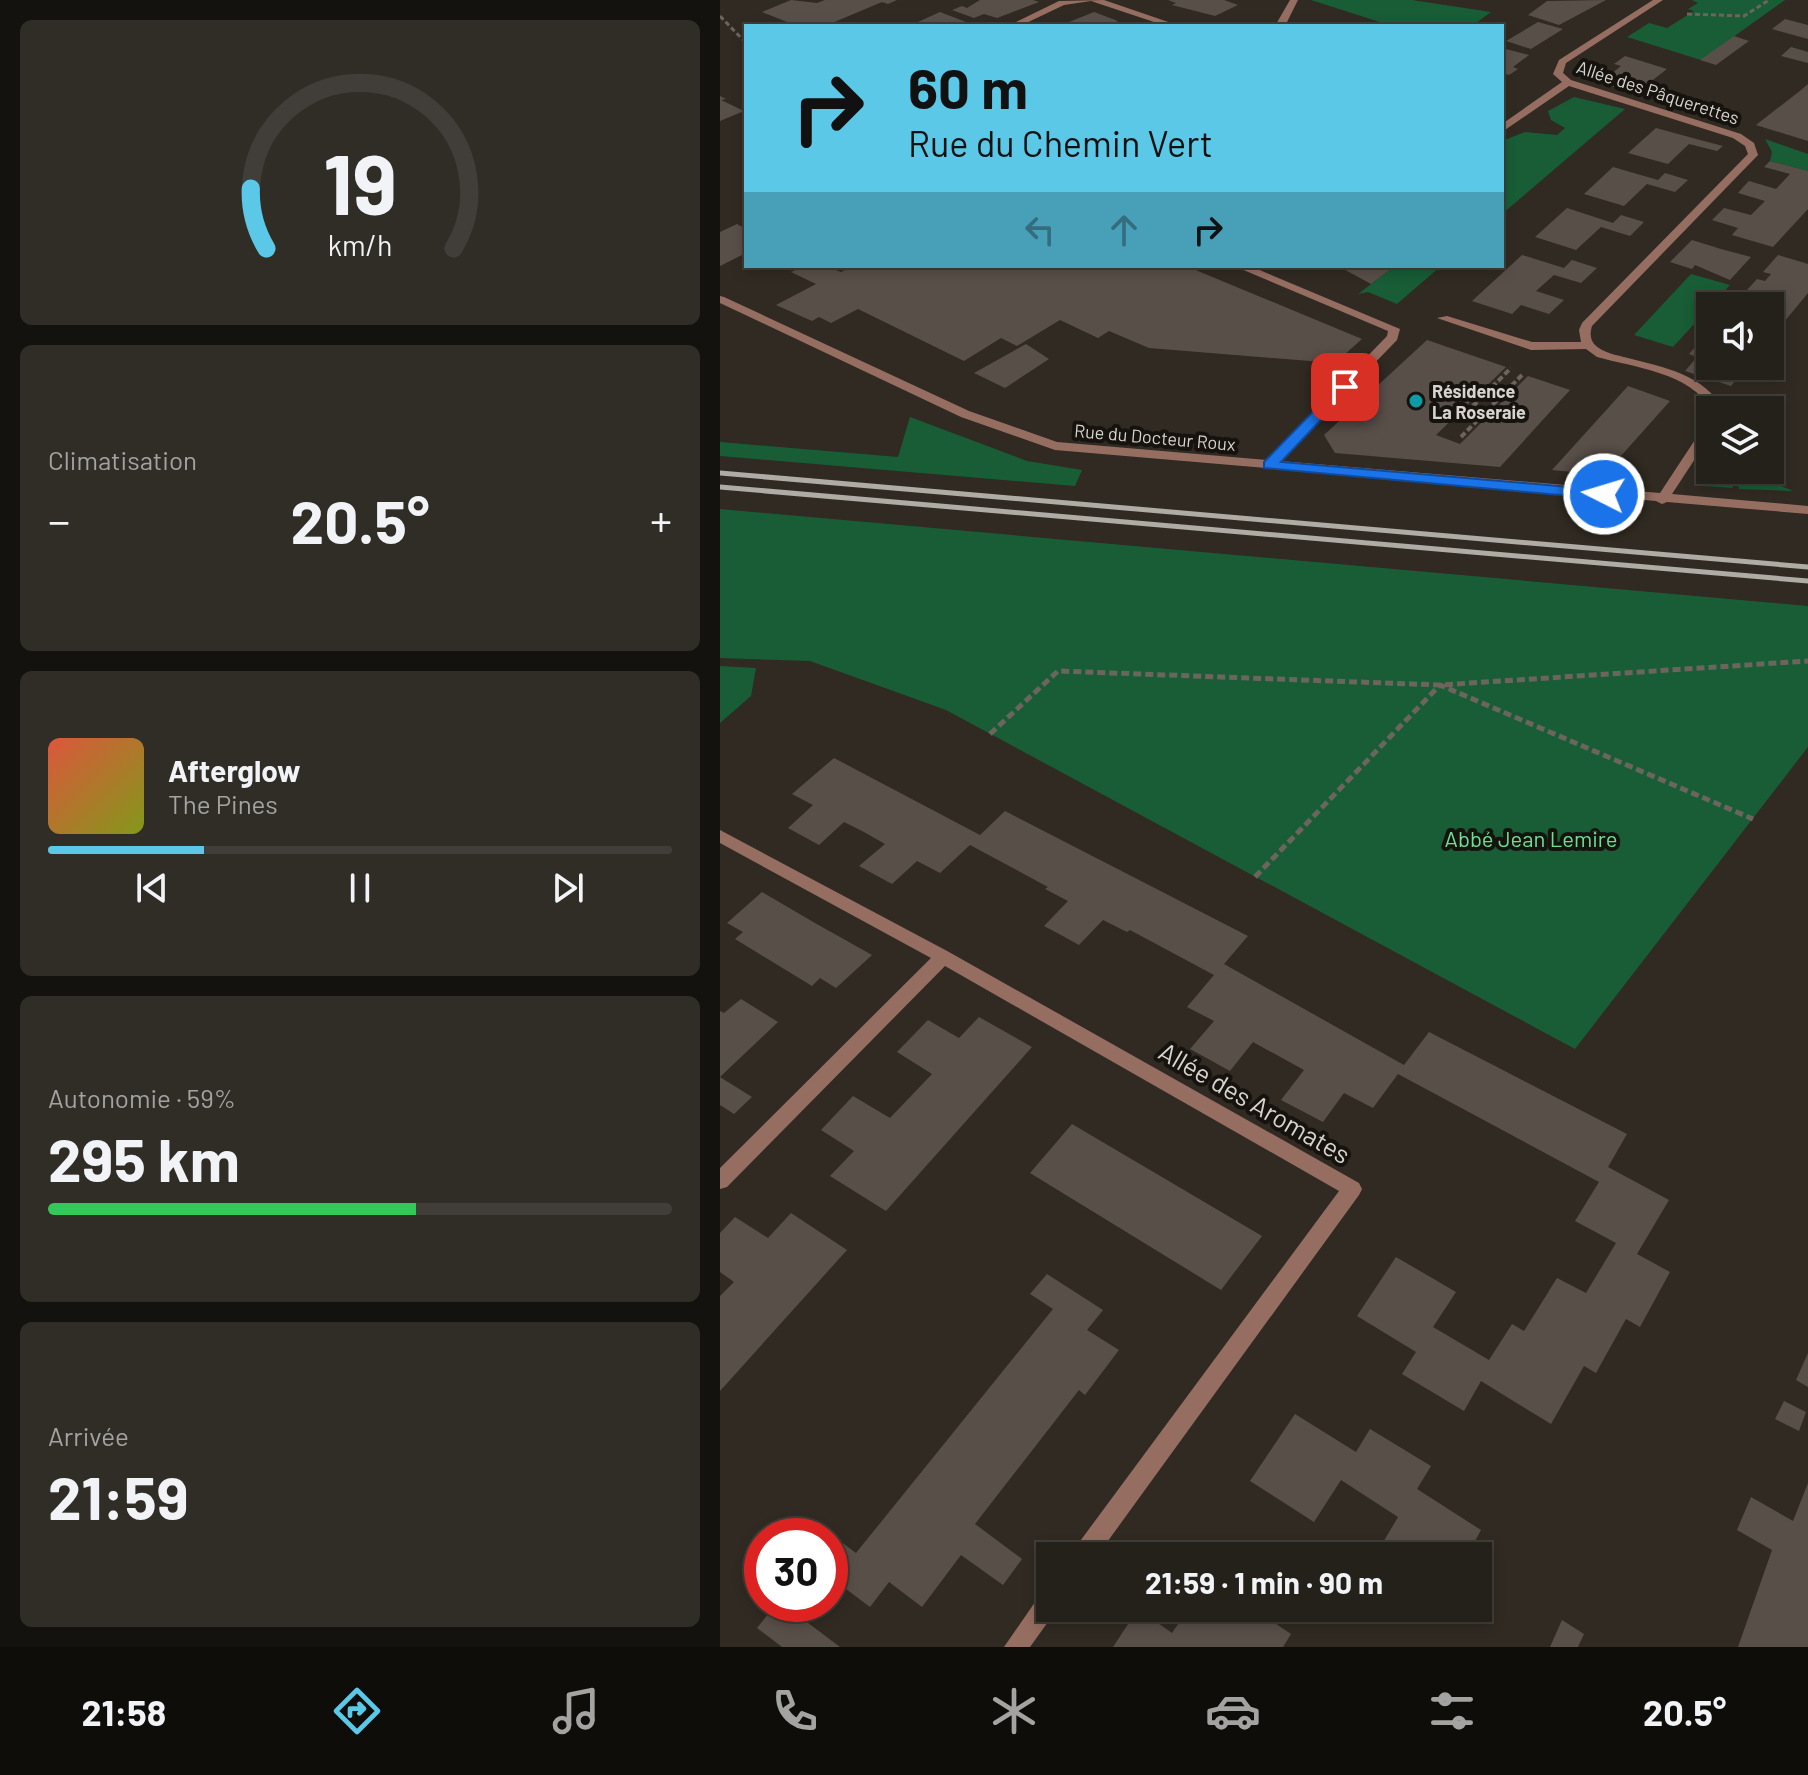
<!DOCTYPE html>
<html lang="fr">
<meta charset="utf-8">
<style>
:root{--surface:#24201a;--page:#302d27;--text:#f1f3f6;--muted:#a3a3a2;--line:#413e39;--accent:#5bc8e7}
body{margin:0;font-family:Barlow,sans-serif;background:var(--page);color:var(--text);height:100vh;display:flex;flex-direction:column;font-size:30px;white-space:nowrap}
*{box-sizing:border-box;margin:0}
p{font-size:26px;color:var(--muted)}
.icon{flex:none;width:44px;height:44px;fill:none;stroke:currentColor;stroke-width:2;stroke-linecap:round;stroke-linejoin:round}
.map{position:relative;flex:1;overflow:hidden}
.drawer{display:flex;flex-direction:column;gap:20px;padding:20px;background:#14120e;width:720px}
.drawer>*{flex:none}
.guide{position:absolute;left:24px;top:24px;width:760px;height:244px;border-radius:0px;box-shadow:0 4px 12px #0003,0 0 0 2px var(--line);background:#5bc8e7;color:#111;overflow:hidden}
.tools{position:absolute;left:976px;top:292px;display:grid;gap:16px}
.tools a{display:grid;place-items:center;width:88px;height:88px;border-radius:0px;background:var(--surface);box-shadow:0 4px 12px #0003,0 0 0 2px var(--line);font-size:40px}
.speed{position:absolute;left:24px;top:1518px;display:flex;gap:16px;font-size:40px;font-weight:700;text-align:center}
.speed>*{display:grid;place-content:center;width:104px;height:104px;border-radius:50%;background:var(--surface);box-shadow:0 4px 12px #0003,0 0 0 2px var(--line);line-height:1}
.speed .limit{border:12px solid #d22;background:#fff;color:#111}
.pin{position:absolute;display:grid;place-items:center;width:68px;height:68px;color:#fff;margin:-34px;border-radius:16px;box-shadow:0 4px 12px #0006}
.me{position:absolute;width:88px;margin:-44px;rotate:275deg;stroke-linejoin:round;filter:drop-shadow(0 0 6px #0008)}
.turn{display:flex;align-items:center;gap:28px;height:168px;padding:0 32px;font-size:36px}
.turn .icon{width:104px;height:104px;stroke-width:2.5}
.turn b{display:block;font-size:56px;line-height:68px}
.lanes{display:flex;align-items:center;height:76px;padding:0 32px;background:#0003;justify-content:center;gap:40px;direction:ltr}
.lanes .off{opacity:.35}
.big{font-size:60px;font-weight:700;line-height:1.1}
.drawer .card{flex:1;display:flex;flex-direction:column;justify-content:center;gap:12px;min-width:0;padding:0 28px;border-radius:12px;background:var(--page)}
.drawer .dial{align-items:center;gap:0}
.dial svg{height:208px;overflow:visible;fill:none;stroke:var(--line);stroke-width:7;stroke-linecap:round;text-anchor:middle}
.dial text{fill:var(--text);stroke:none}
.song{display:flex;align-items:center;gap:24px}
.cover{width:96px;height:96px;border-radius:12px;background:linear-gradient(135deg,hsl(10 70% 55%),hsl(70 70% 35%))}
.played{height:8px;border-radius:4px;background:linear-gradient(90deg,var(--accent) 25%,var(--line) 25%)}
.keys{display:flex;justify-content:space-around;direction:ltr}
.heat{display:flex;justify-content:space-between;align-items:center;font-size:44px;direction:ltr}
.charge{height:12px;border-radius:6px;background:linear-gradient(90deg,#34c759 59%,var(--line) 0)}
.trip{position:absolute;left:316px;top:1542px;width:456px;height:80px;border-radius:0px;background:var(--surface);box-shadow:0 4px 12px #0003,0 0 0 2px var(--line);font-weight:700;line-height:80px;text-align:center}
.dock{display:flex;height:128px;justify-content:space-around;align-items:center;background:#0e0d0a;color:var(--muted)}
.dock .icon{width:56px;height:56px}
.dock .on{color:var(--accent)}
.dock b{font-size:36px;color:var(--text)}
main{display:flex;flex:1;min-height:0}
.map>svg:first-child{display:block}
.green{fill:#185d36}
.building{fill:#594f49}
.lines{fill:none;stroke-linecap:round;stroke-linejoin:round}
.path-far2{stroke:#6b655e;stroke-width:3;stroke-dasharray:5 3;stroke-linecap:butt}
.path-far1{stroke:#6b655e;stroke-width:4;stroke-dasharray:6 3;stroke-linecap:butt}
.path{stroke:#6b655e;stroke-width:5;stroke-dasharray:8 4;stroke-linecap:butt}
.minor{fill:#966e61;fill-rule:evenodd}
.rail{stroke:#afaba5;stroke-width:5}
.route{fill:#1a73e8;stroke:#114b97;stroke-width:2}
.culture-dot{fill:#0f9aa8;stroke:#16130f;stroke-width:3}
.labels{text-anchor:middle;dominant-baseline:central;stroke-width:8;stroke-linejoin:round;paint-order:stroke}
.far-street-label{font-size:18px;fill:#d7d3ce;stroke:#16130f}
.far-poi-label{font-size:18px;font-weight:bold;fill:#d7d3ce;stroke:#16130f;text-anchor:start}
.park-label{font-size:22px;fill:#6ae095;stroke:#16130f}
.near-street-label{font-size:26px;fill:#d7d3ce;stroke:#16130f}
</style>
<main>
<section class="drawer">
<div class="card dial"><svg viewBox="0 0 100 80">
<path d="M14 69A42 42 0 1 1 86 69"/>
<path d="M14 69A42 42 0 0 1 8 46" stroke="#5bc8e7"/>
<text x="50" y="56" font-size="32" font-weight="700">19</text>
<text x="50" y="72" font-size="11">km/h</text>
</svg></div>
<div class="card"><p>Climatisation</p>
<div class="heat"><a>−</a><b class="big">20.5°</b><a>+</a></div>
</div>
<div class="card">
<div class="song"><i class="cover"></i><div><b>Afterglow</b><p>The Pines</p></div></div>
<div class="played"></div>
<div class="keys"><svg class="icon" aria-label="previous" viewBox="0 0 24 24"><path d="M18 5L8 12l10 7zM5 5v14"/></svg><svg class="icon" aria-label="pause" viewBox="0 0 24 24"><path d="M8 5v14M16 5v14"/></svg><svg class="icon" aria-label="next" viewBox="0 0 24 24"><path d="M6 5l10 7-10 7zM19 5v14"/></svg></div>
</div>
<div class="card"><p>Autonomie · 59%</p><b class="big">295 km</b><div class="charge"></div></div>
<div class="card"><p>Arrivée</p><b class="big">21:59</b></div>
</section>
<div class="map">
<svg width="1088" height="1647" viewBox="0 0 1088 1647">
<rect width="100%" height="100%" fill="#302a22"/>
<path class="green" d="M591 0H692L771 12 752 26H672Z
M972 0H1065L981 60 907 37 929 23 947 28 974 11 968 9 978 3Z
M854 97 905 109 782 214V141L805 132 837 135 845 128 831 120 828 111Z
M1045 139 1088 154V171L1050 161 1052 152Z
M675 266H721L677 304 648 292 638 294Z
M971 274 1010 285 953 347 914 335Z
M190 417 307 461 362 470 355 486 0 456V442L178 457Z
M985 455 990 457V470H1008L1013 488 983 486 974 470 979 458Z
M1015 470H1023L1073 491 1019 489Z
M0 509 1088 606V747L855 1049 226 710 90 661 0 658Z
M0 666 36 668 31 696 0 723Z"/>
<path class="building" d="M71 0 97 3 105 0H177L168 4 162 2 105 26 91 23 77 26 42 12Z
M260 0H313L319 2 277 18 264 14 254 18 232 10 242 6 247 8Z
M448 0H504L518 5 495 16 452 5 456 3Z
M886 0 839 25 808 15 827 1Z
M220 12 246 22 236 26H189Z
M374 12 398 21 387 26H339Z
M1065 19 1088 25V39L1052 29Z
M818 22 843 29 811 49 786 41Z
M1014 36 1029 41 996 65 980 60Z
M1071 47 1088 52V63L1061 56Z
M782 48 809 55 793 67 798 69 789 75 782 73Z
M905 56 947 69 929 83 907 91 880 83 901 66 894 64Z
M1088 84V141L1036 125 1081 90Z
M0 96 6 99 1 100 24 111 0 121Z
M936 128 980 140 1003 146 997 151 969 144 948 164 908 153Z
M1050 161 1088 171V209L1053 247 1012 235 1018 228 992 220 1004 208 1031 215 1045 201 1018 193 1024 186 1029 181 1056 189 1070 174 1044 167Z
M893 167 938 180 945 173 968 180 955 192 927 184 904 206 864 194Z
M847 208 893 223 901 215 924 222 910 236 881 227 856 250 815 237Z
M17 224 26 229V253L0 266V232Z
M972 240 1001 249 1031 257 1010 280 975 265 972 269 950 262Z
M802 255 844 268 852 260 877 268 861 283 834 275 816 291 844 300 829 314 801 305 792 314 752 301Z
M1058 255 1088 264V293L1050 339V306H1012L1017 301 1026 303 1035 292 1027 290 1037 279 1045 281 1051 274 1043 272Z
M84 266H118L113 269 121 272 133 266H466L642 339 615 363 429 348 389 331 378 338 340 320 297 346 281 338 244 361 138 309 111 323 99 317 92 321 56 305 96 284 71 272Z
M618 266H675L651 284Z
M982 339 990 342V366H1027L1011 386 965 371 977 357 969 354Z
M707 340 786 367 716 435 740 444 808 376 850 390 780 467 615 453 604 435Z
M306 344 329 359 285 388 254 373Z
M908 386 950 401 884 475 832 470Z
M114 758 260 835 285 811 528 936 504 964 684 1065 709 1032 907 1134 888 1167 949 1200 917 1254 950 1272 920 1327 906 1319 876 1373 864 1366 831 1424 761 1381 744 1411 682 1374 696 1352 637 1316 676 1257 736 1292 713 1327 769 1360 792 1324 804 1331 837 1278 866 1293 896 1243 855 1221 879 1182 678 1074 653 1108 624 1093 603 1122 561 1100 584 1070 533 1042 510 1071 470 1049 494 1021 467 1007 494 975 410 930 407 932 383 920 359 945 341 935 324 926 348 901 325 889 328 887 250 845 220 873 197 861 172 884 139 866 165 844 144 832 124 822 99 845 68 828 93 805 72 794Z
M42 892 95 923 152 955 116 988 100 978 92 986 15 939 23 932 7 923Z
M21 999 58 1022 0 1077 32 1097 14 1114 0 1105V1011L4 1013Z
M259 1017 312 1047 166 1211 110 1176 134 1151 101 1130 133 1096 170 1118 212 1074 177 1052 208 1020 239 1038Z
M352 1124 542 1236 501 1290 310 1173Z
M71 1213 127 1250 0 1391V1296L14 1282 0 1272V1233L15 1217 48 1238Z
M327 1274 383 1310 367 1330 399 1350 365 1395 359 1390 255 1524 302 1559 283 1585 241 1555 202 1607 169 1582 150 1607 110 1577V1537L112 1535 136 1553 333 1309 310 1294Z
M1088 1353V1387L1076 1380Z
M1064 1401 1086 1412 1079 1431 1055 1419Z
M575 1414 636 1452 650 1429 711 1466 697 1489 761 1530 747 1556H655L678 1517 621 1480 594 1522 530 1481Z
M1088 1483V1647H1018L1052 1550 1017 1530 1031 1497 1073 1521Z
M438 1542 458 1556H428Z
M56 1604H63L120 1647H62L37 1628Z
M469 1608H533L571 1634 563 1647H393L418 1609 452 1633Z
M842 1620 864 1634 858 1647H830Z"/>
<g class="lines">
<path class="path-far2" d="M967 14 1024 16 1049 0
M0 16 26 43"/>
<path class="path-far1" d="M740 419 791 368
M741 437 804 373"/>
<path class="path" d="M270 734 338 671 720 685 1088 661
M535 877 720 685 1033 819"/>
<path class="minor" d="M384 0 460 26H446L371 1 344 5 300 26H288L339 1Z
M570 0H578L565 26H555Z
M933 0H943L846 63 843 73 851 80 1021 134 1034 143 1038 155 872 326C870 333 870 338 874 344 882 353 897 355 908 358 943 367 986 375 1003 410H991C972 373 913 367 877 357L866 349 811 350 717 318 727 316 812 342H861L859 330 862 323 1028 154 1025 146 1013 138 849 86 782 132V124L842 82 833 74 839 60Z
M514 266H530L680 329 677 340 560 461 940 493 986 423 990 422V436L952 494 1088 506V514L947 502 942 504 936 501 335 450 241 417 0 303V296L4 297 249 411 337 442 547 460 667 336 668 331Z
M0 830 229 952 639 1183 642 1189 639 1195 377 1556H352L355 1548 619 1191 225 966 7 1187 0 1189V1168L211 958 0 843Z
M330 1589V1608H338L310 1647H284L322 1592Z"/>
<path class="rail" d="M0 473 1088 567
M0 487 1088 581"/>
</g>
<path class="route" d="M620 384 632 387 561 462 884 490 891 494 884 499 544 468V462Z"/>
<circle class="culture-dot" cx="696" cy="401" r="8"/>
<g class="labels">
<g class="far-street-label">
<text transform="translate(938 92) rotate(18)">Allée des Pâquerettes</text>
<text transform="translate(435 437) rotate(5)">Rue du Docteur Roux</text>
</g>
<g class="far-poi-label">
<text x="712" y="391">Résidence<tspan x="712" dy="21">La Roseraie</tspan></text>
</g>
<g class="park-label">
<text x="811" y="838">Abbé Jean Lemire</text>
</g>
<g class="near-street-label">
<text transform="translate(535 1102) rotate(30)">Allée des Aromates</text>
</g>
</g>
</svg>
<div class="tools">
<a><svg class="icon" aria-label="sound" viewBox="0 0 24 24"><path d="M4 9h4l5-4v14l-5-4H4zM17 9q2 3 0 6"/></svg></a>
<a><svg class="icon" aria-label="layers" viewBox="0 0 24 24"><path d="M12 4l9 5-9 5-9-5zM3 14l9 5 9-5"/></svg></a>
</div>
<div class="speed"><div class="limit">30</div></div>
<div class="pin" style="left:625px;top:387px;background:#d93025"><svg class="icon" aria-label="arrive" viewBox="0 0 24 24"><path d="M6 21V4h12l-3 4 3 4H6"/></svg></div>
<svg class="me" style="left:884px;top:494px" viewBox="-20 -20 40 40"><circle r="17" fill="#1a73e8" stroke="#fff" stroke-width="3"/><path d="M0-11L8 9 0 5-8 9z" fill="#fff"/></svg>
<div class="trip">21:59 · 1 min · 90 m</div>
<div class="guide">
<div class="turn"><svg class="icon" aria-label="right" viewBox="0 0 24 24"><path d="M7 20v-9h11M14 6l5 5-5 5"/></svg><div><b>60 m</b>Rue du Chemin Vert</div></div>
<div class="lanes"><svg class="icon off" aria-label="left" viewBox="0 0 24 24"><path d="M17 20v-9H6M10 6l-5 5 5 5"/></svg><svg class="icon off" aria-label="ahead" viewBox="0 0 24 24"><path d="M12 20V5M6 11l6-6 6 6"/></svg><svg class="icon" aria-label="right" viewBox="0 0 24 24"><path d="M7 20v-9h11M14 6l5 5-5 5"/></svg></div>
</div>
</div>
</main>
<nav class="dock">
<b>21:58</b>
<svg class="icon on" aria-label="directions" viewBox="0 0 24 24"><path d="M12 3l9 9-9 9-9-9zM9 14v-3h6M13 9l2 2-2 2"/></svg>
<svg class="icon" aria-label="music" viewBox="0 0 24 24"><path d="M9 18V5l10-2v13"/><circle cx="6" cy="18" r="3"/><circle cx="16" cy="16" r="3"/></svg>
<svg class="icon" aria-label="phone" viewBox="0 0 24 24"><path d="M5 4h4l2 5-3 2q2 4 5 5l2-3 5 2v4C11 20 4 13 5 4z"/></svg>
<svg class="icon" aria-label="climate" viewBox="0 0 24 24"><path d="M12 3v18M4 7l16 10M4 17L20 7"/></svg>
<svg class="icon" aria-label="car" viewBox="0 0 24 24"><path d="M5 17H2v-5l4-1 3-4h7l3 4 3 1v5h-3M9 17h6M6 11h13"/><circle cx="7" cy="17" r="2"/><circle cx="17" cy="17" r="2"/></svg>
<svg class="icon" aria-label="filters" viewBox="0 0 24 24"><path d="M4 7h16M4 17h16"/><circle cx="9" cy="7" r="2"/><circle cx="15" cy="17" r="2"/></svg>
<b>20.5°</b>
</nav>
